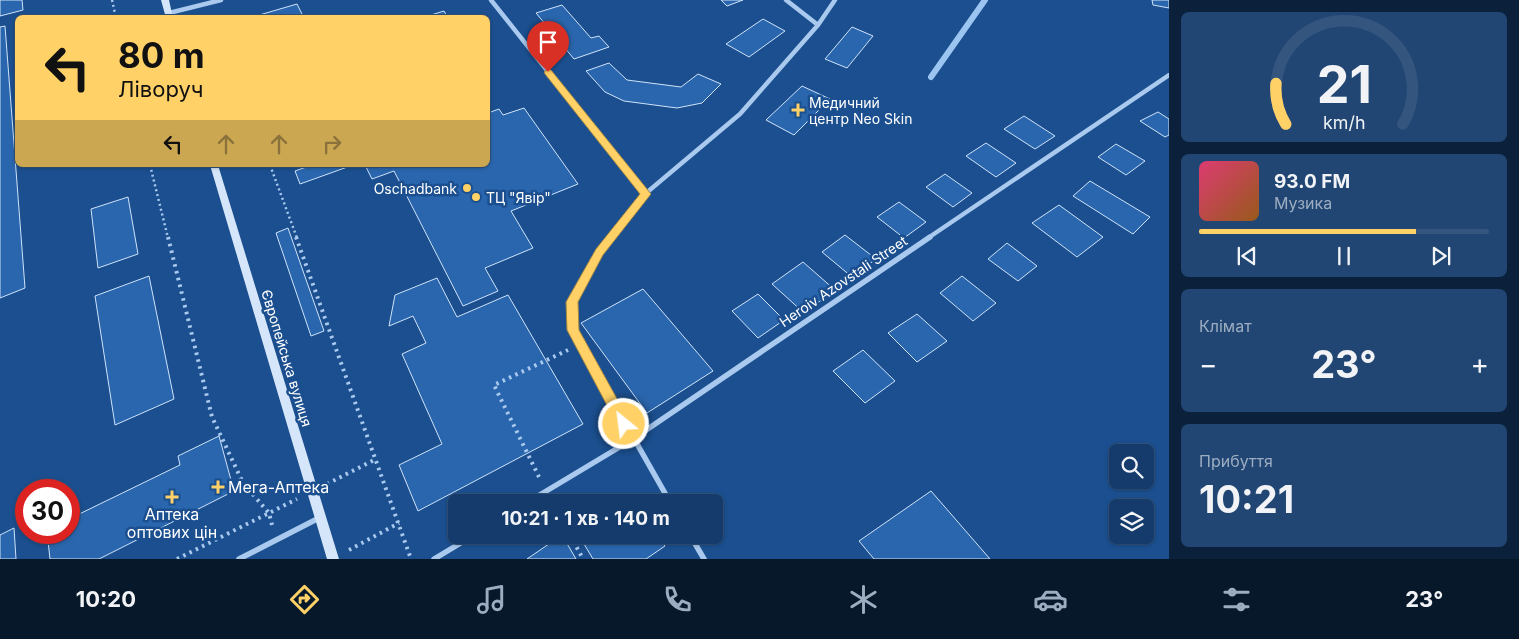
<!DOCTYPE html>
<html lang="uk">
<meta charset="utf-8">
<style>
:root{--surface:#143b6b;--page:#214673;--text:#f1f3f6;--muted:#9dadc1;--line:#33557e;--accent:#ffd166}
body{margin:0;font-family:Inter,sans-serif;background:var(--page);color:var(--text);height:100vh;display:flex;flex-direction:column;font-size:19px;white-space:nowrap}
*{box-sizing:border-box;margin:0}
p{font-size:16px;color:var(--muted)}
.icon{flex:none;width:28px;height:28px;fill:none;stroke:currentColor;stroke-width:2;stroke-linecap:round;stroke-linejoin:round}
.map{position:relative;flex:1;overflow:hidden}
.details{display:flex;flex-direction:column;gap:12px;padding:12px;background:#0b203b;width:350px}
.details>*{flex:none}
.top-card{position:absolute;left:15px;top:15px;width:475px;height:152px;border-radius:8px;box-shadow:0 1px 4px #0004,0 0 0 1px var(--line);background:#ffd166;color:#111;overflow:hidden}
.buttons{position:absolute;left:1109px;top:444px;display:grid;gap:10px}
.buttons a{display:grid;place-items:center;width:45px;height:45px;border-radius:8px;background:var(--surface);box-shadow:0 1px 4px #0004,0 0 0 1px var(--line);font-size:25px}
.speed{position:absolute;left:15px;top:479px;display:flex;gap:10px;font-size:25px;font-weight:700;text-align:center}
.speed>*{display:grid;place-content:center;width:65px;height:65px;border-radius:50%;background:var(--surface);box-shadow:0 1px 4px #0004,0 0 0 1px var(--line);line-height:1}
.speed .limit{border:8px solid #d22;background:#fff;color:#111}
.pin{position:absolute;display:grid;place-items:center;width:42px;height:42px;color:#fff;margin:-51px -21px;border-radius:50% 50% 50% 0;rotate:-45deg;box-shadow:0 0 5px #0007}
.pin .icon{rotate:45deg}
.me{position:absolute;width:55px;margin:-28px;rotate:331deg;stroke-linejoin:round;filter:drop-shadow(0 0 4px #0008)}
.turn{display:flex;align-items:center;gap:18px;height:105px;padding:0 20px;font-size:22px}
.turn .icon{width:65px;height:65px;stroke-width:2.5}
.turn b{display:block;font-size:35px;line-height:42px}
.lanes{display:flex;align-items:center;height:48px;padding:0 20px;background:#0003;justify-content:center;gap:25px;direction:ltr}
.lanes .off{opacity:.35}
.big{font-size:38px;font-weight:700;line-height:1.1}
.details .card{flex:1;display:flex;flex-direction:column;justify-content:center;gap:8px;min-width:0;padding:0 18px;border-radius:8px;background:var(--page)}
.details .dial{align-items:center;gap:0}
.dial svg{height:130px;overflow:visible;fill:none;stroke:var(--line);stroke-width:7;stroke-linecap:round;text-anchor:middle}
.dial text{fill:var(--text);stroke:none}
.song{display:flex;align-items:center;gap:15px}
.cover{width:60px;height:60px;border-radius:8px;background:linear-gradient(135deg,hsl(340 70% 55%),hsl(30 70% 35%))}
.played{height:5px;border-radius:2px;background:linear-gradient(90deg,var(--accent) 75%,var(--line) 75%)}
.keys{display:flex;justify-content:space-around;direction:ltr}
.heat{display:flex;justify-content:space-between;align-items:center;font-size:28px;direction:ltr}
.trip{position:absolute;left:448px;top:494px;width:275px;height:50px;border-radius:8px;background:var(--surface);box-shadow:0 1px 4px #0004,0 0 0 1px var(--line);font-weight:700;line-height:50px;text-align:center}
.dock{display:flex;height:80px;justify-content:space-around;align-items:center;background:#08182b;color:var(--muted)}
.dock .icon{width:35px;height:35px}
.dock .selected{color:var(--accent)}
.dock b{font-size:22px;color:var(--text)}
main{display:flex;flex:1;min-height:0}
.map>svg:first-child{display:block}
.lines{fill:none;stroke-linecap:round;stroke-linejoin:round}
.stream{stroke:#9cc4f0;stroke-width:6}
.building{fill:#2a66ad;stroke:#cfe3fa}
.path-far1{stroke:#a9c9ee;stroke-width:2.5;stroke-dasharray:2 3;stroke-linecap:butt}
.path{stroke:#a9c9ee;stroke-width:4;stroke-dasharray:2.5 4.5;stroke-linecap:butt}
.street-far1{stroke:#a9c9ee;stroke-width:4.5}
.street{stroke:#a9c9ee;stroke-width:5.5}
.secondary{fill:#d6e6fa;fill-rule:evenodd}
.route{fill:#ffd166;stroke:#a68842}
.poi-dot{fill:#ffd166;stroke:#1b4f8f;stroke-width:2}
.labels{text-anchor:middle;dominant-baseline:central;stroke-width:5;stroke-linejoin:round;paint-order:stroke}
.poi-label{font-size:14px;fill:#fff;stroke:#1b4f8f;text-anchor:start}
.street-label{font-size:14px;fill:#fff;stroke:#1b4f8f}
.near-poi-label{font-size:16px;fill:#fff;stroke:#1b4f8f;text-anchor:start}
</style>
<main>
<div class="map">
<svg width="1169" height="559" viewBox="0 0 1169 559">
<rect width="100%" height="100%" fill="#1b4f8f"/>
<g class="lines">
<path class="stream" d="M931 77 985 0"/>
</g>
<path class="building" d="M0 0H22L23 10 0 16Z
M721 0H743L727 6Z
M1152 0H1169V8L1153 5Z
M297 4 304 18H249Z
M562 5 591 38 599 36 609 47 574 59 536 13Z
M444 11 448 18H421Z
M763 19 785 31 749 57 726 44Z
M5 26 25 288 0 298V27Z
M852 27 873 36 847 68 825 59Z
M609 63 627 80 681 87 698 74 721 84 702 103 677 108 624 101 605 92 586 71Z
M802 86 830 99 794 135 766 120Z
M524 108 578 184 511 211 533 248 485 268 498 291 463 306 394 171 372 179 365 165H488V113L499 109 503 115Z
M1158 112 1169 119V135L1165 137 1140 121Z
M1024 116 1055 136 1035 149 1004 129Z
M986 143 1016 163 996 177 966 156Z
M1116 144 1145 161 1126 175 1098 157Z
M312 165H353L300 184 295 171Z
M945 174 972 193 953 207 926 187Z
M1090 181 1150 217 1133 234 1073 196Z
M128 197 138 254 98 268 91 209Z
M899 202 926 222 904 238 877 217Z
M1059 205 1103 237 1077 257 1032 223Z
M288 228 324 331 311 336 276 233Z
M845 235 876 259 852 277 822 252Z
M1007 243 1037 266 1018 281 988 259Z
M803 262 835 290 804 313 772 284Z
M149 276 174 399 115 425 95 296Z
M962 276 996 303 973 321 940 293Z
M437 278 457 317 508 295 583 424 418 511 399 465 442 444 402 354 426 343 413 316 389 326 395 295Z
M643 289 713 371 647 413 581 323Z
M758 294 784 320 758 338 732 311Z
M917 314 947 341 917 362 888 333Z
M863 350 895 381 865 403 833 371Z
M219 436 234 491 99 559H50L47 532H69V519L180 465 178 456Z
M931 491 990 559H874L859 541Z
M14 528 16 559H0V535Z
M562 535 576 559H527Z
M586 535H657L665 546 646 559H593L581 539Z"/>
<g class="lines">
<path class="path-far1" d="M112 0 116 18
M150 165 168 238
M270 165 297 238"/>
<path class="path" d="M168 237 212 417 243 483 269 513 272 525
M296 237 411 559
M539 477 494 385 568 350
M327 484 376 459
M570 535 583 559
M349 550 399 523
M177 559 297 499"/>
<path class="street-far1" d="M491 0 645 194
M786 0 818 25
M169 13 221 0
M611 238 645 194 740 114 818 25 835 0
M928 238 1169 75"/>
<path class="street" d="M612 237 600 252 572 302 573 331 670 502
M528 502 633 439 930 237
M690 535 704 559
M239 559 319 518
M434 559 474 535"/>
<path class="secondary" d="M161 0H169L173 18H166Z
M210 165H218L339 559H327Z"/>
</g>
<path class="route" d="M548 69 551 70 651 194 603 255 578 302 579 330 631 424 629 428 624 430 619 428 567 330 566 302 596 249 640 194 545 74 544 72Z"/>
<g class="poi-dot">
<path d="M795.5 102.5h5v5h5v5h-5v5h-5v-5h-5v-5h5z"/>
<circle cx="467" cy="188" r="5"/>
<circle cx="476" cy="197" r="5"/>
<path d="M215.5 479.5h5v5h5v5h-5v5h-5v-5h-5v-5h5z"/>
<path d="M169.5 489.5h5v5h5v5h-5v5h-5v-5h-5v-5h5z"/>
</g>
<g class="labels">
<g class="poi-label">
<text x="809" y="102">Медичний<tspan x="809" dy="16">центр Neo Skin</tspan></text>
<text x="457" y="188" text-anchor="end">Oschadbank</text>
<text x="486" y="197">ТЦ "Явір"</text>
</g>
<g class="street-label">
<text transform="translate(843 281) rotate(-34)">Heroiv Azovstali Street</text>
<text transform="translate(287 358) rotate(73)">Європейська вулиця</text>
</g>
<g class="near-poi-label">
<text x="228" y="487">Мега-Аптека</text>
<text x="172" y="514" text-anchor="middle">Аптека<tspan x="172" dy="18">оптових цін</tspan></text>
</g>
</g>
</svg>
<div class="buttons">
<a><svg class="icon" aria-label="search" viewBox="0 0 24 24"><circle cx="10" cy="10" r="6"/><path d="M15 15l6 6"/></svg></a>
<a><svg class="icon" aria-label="layers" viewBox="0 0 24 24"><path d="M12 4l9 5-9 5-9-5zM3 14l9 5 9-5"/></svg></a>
</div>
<div class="speed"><div class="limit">30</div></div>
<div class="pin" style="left:548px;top:72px;background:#d93025"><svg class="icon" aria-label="arrive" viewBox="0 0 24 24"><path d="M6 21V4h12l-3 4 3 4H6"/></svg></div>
<svg class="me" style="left:624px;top:424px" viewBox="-20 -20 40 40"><circle r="17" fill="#ffd166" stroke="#fff" stroke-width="3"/><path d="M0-11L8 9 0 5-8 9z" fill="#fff"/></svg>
<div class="trip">10:21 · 1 хв · 140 m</div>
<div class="top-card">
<div class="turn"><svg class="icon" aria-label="left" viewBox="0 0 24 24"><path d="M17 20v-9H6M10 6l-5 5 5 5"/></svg><div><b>80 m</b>Ліворуч</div></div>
<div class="lanes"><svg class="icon" aria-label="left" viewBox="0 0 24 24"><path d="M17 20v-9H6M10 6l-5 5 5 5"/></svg><svg class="icon off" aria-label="ahead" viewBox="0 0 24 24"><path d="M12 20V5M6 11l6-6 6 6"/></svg><svg class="icon off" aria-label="ahead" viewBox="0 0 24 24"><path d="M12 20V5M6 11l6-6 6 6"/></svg><svg class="icon off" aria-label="right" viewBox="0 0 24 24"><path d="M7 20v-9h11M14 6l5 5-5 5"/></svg></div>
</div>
</div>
<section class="details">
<div class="card dial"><svg viewBox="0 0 100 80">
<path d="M14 69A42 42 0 1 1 86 69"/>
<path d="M14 69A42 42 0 0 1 8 44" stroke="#ffd166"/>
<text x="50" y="56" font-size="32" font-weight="700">21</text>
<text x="50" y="72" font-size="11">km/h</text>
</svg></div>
<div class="card">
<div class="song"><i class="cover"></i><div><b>93.0 FM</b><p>Музика</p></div></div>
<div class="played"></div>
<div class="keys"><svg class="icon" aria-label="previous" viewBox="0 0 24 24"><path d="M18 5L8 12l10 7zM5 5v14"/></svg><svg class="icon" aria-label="pause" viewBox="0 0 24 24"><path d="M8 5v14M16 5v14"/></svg><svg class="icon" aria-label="next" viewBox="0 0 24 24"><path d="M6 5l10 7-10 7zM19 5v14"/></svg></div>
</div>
<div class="card"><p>Клімат</p>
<div class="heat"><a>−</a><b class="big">23°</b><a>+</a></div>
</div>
<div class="card"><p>Прибуття</p><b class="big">10:21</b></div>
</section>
</main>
<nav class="dock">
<b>10:20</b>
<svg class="icon selected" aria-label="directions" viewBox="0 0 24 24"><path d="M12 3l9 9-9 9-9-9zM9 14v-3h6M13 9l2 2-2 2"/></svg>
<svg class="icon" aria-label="music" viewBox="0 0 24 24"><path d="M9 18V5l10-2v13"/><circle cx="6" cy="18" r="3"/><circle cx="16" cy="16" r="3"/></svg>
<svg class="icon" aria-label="phone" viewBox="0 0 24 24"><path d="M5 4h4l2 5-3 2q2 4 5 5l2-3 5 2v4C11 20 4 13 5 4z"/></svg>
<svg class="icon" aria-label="climate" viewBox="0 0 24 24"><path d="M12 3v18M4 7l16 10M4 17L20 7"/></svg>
<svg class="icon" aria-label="car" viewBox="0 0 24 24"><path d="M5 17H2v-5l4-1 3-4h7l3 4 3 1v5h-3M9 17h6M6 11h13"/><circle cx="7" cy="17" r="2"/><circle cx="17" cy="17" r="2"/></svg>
<svg class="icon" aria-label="filters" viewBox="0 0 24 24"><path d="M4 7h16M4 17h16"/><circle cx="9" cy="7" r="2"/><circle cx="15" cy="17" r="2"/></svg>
<b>23°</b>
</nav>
